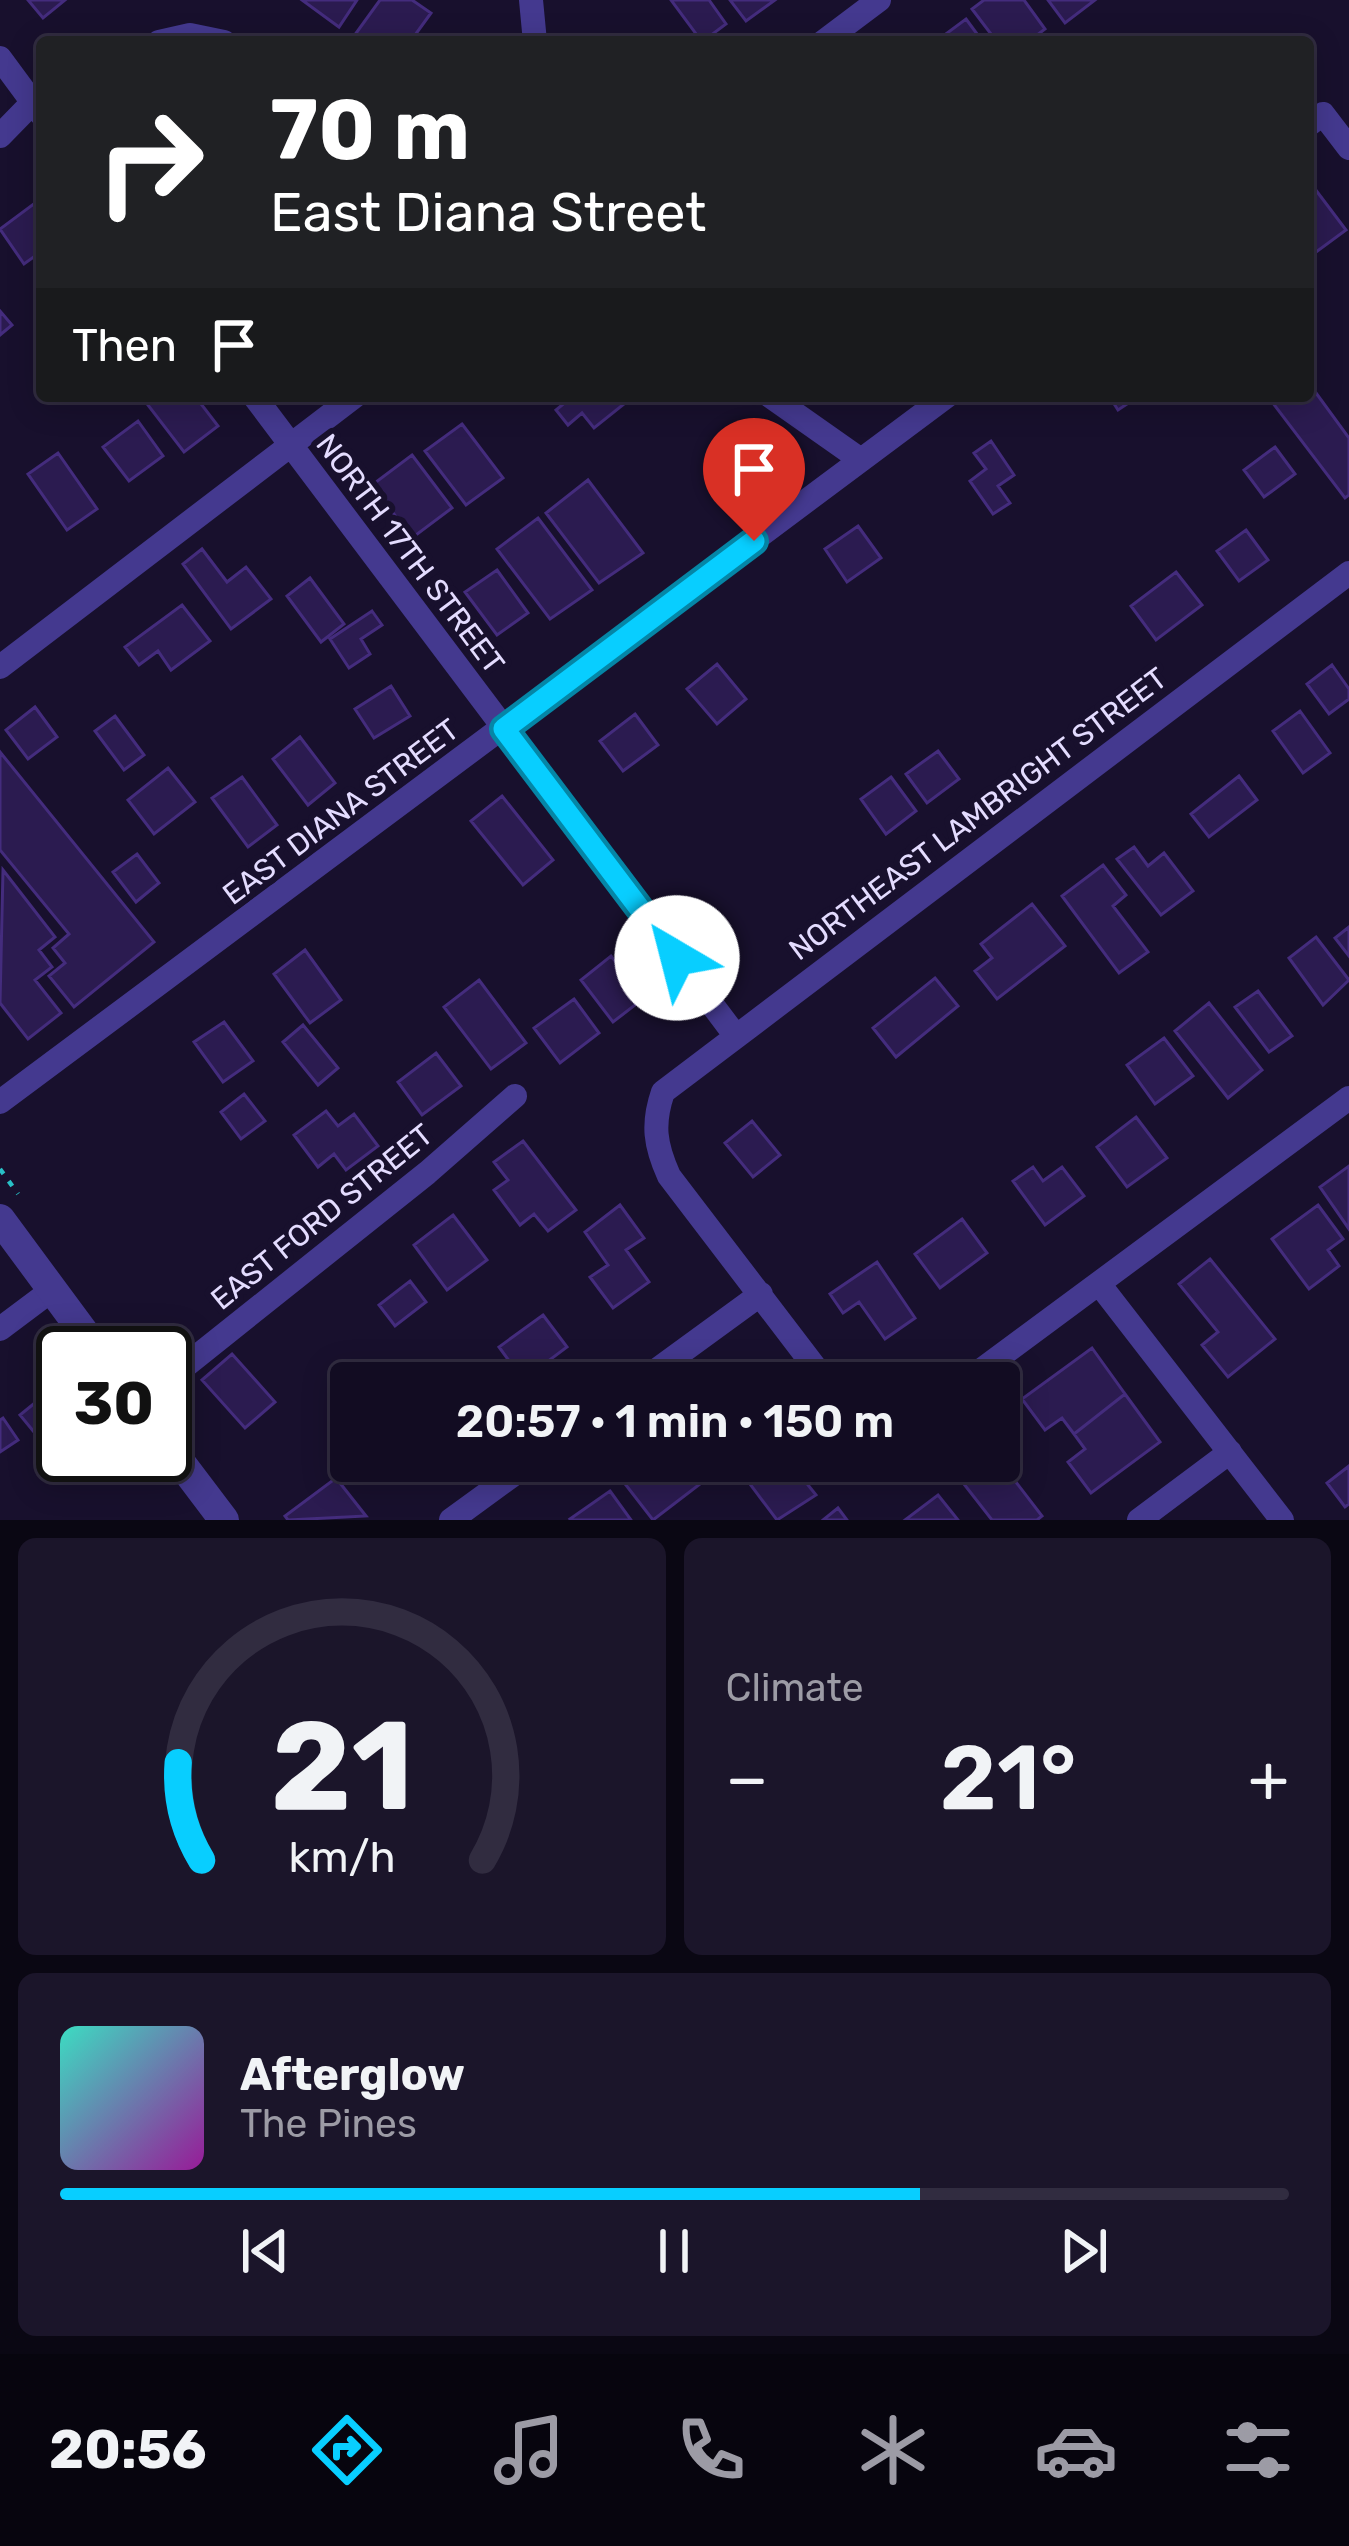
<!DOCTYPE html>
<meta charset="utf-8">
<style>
:root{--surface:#120c22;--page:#1b152a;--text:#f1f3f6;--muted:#9c9ba5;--line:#312c40;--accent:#08ceff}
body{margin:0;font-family:Rubik,sans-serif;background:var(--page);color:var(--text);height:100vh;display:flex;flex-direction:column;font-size:45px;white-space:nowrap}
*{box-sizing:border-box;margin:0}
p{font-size:39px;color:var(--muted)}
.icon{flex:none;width:66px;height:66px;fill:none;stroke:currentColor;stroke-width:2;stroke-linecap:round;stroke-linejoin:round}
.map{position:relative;height:1520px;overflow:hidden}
.details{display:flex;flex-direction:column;gap:18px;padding:18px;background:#0a0713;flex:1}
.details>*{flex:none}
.top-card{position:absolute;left:36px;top:36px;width:1278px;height:366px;border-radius:12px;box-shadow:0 6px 30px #0003,0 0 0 3px var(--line);background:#202124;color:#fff;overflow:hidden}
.speed{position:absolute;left:36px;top:1326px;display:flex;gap:24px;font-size:60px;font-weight:700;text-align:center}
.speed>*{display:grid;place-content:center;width:156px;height:156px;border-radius:50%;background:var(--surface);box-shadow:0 6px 30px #0003,0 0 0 3px var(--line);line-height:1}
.speed .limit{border:6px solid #111;border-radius:18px;background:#fff;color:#111}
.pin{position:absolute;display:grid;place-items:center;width:102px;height:102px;color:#fff;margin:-123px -51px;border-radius:50% 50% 50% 0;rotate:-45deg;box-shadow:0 0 12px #0007}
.pin .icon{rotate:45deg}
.me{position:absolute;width:132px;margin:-66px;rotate:323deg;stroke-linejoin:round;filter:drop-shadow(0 0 9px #0008)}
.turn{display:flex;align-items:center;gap:42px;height:252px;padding:0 36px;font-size:54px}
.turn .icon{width:156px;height:156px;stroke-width:2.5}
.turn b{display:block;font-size:84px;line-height:102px}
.then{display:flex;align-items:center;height:114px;padding:0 36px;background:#0003;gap:24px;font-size:45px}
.big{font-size:90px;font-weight:600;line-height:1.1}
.details .tile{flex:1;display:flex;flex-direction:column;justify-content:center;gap:18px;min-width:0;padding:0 42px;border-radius:18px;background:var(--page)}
.details .dial{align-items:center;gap:0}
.dial svg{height:312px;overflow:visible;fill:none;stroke:var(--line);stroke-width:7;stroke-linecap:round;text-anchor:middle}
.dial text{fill:var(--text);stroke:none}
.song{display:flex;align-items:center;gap:36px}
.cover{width:144px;height:144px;border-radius:18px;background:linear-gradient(135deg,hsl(170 70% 55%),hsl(300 70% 35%))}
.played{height:12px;border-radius:6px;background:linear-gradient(90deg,var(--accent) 70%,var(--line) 70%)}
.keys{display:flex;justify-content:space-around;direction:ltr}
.heat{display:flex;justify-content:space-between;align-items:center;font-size:66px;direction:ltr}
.details .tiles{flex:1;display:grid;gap:18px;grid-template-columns:1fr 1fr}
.tile:last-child{grid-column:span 2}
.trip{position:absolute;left:330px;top:1362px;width:690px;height:120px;border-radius:12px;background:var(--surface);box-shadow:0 6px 30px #0003,0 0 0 3px var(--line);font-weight:600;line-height:120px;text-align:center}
.tabs{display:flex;height:192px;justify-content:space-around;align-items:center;background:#07050e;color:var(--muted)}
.tabs .icon{width:84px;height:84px}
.tabs .active{color:var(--accent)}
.tabs b{font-size:54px;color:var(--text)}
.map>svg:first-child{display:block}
.building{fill:#2b1b50;stroke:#442c7d;stroke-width:3}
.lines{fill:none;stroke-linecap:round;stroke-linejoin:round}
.path{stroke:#29c0c6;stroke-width:4.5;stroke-dasharray:6 9;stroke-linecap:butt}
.minor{stroke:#44398f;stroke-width:24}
.tertiary{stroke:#44398f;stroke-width:30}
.route-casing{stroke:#0586a6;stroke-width:30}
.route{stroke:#08ceff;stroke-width:21}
.labels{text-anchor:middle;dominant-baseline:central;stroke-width:12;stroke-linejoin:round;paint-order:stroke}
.street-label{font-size:30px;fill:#e4dcff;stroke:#18102d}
</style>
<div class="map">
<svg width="1349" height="1520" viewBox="0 0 1349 1520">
<rect width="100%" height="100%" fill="#18102d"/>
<path class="building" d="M28 0H65L43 18Z
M302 0H357L339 27Z
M380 0H412L431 13 410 42H362L354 36Z
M671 0H709L726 24 702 42Z
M730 0H775L746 21Z
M984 0H1024L1045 29 1028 42H997L972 9Z
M1048 0H1095L1065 23Z
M966 19 983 42H935Z
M1312 185 1346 230 1312 255 1308 189Z
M39 200 42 251 24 264 0 229Z
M0 311 12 325 0 335Z
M1308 382 1349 438V495L1345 498 1272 402 1280 396H1308Z
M141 396H195L218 426 184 452Z
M573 396H634L594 428 582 413 568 425 556 410Z
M1109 396H1139L1118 410Z
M138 421 163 456 129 481 103 447Z
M462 424 503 478 466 505 425 451Z
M991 441 1014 475 998 486 1010 503 993 514 970 481 986 469 974 453Z
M1275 447 1295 474 1264 497 1244 470Z
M58 453 97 509 67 530 28 474Z
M412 455 452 508 412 538 372 485Z
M588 480 643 553 599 583 546 513Z
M538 518 592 590 550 619 497 549Z
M858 526 881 558 847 582 825 549Z
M1246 530 1268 560 1239 581 1217 551Z
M202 549 227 582 246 567 271 599 231 629 183 564Z
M497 570 528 613 497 635 465 592Z
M1176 572 1202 605 1156 640 1131 606Z
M310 578 344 624 321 642 287 596Z
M182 605 210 641 171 670 158 651 139 665 125 647Z
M372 611 382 625 361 639 370 654 349 668 330 639Z
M717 664 746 699 717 724 687 689Z
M1332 665 1349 689V699L1329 714 1307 684Z
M391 686 410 716 374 738 355 709Z
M35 707 57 737 28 759 6 730Z
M1300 711 1330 753 1303 773 1273 731Z
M635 714 658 745 623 771 600 741Z
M115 716 144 755 124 770 95 731Z
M300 737 335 783 308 805 273 759Z
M938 751 959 779 927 803 906 774Z
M0 752 154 942 74 1007 49 976 65 963 53 948 69 934 0 850Z
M168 768 195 802 154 834 128 800Z
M1239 776 1257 800 1209 837 1191 814Z
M242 777 277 825 248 847 212 798Z
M891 777 916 811 886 834 861 799Z
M502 796 553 860 523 885 471 821Z
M1134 847 1148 866 1164 853 1193 891 1161 915 1117 859Z
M137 854 159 883 136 902 113 872Z
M1103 865 1126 895 1113 906 1148 952 1119 973 1062 896Z
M3 870 55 937 39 950 52 967 35 980 61 1013 28 1039 0 1003Z
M1032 904 1065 946 997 999 975 971 992 958 981 944Z
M1349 927V956L1335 938Z
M1316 937 1349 980 1323 1005 1289 958Z
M305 950 341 1000 310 1023 274 974Z
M611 956 644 998 613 1022 581 980Z
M935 978 958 1006 896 1057 873 1028Z
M479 980 526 1043 491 1069 444 1007Z
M1258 991 1292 1036 1269 1052 1235 1007Z
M574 999 599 1033 560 1063 534 1028Z
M1209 1003 1262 1070 1228 1098 1175 1031Z
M224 1022 253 1061 223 1082 194 1042Z
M303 1025 338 1068 318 1085 283 1042Z
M1164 1038 1193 1076 1155 1104 1127 1065Z
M436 1053 461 1086 422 1115 398 1082Z
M244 1094 265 1121 241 1139 221 1112Z
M326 1111 338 1126 354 1114 378 1146 346 1170 334 1154 318 1167 294 1135Z
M1136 1117 1167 1158 1127 1187 1097 1147Z
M752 1121 780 1155 753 1177 725 1143Z
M523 1141 576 1210 548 1231 534 1214 520 1225 494 1190 508 1180 494 1162Z
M1349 1166V1229L1320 1187Z
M1033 1167 1043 1181 1062 1167 1084 1196 1045 1225 1013 1181Z
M620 1205 644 1238 626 1250 649 1282 613 1308 590 1277 608 1265 585 1232Z
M1318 1205 1343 1239 1328 1250 1339 1266 1309 1289 1272 1239Z
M453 1215 487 1260 447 1290 414 1245Z
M962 1219 987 1253 940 1288 915 1254Z
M1210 1259 1275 1339 1228 1377 1202 1345 1218 1332 1179 1284Z
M877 1262 915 1318 885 1339 859 1302 843 1313 830 1294Z
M410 1281 426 1302 395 1326 379 1305Z
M543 1315 567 1347 523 1380 499 1347Z
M1092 1348 1125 1394 1074 1434 1062 1418 1045 1430 1022 1399Z
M232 1354 275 1402 245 1428 202 1380Z
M481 1368 492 1383H461Z
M63 1380V1436L48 1449 20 1415Z
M1125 1394 1160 1442 1091 1493 1068 1462 1085 1449 1074 1434Z
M3 1418 18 1440 0 1452V1420Z
M999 1460 1042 1516 1037 1520H992L960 1479 984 1461Z
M646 1461H682L700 1484 653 1520 622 1480Z
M764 1461H818L822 1466 804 1480 816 1495 777 1520 744 1476Z
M1349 1466V1504L1345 1507 1327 1483Z
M336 1478 366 1516 288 1520 285 1516Z
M610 1491 631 1520H571L570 1519Z
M938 1495 958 1520H905Z
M838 1508 847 1520H823Z"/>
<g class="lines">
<path class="path" d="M0 1169 18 1194"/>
<path class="minor" d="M531 0 535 42
M159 42 190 35 224 42
M823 42 879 0
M0 58 42 115
M1308 125 1323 114 1349 148
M0 136 42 93
M254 396 735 1035
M770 396 861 460
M0 667 355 396
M0 1102 947 396
M1100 1285 1282 1520
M0 1329 52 1290
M165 1382 427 1173 515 1096
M639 1383 761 1294
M827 1383 669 1176C655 1145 652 1124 663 1092L1349 573
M964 1383 1349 1098
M451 1520 532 1461
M1139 1520 1230 1452"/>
<path class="tertiary" d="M0 1219 99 1353
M165 1442 224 1520"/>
</g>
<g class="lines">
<defs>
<path id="route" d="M677 958 504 729 754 541"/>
</defs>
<use href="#route" class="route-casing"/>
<use href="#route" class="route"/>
</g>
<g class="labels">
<g class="street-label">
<text transform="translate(410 554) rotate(53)">NORTH 17TH STREET</text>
<text transform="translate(341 812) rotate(-37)">EAST DIANA STREET</text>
<text transform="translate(978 814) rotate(-37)">NORTHEAST LAMBRIGHT STREET</text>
<text transform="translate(322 1217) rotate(-39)">EAST FORD STREET</text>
</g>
</g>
</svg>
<div class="speed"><div class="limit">30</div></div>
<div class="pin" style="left:754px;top:541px;background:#d93025"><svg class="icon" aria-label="arrive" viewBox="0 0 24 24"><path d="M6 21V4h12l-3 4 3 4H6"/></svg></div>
<svg class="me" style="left:677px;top:958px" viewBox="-20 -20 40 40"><circle r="19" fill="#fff"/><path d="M0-13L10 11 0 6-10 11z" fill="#08ceff"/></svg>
<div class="trip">20:57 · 1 min · 150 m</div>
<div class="top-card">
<div class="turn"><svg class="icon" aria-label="right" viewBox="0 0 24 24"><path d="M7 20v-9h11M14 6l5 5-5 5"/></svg><div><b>70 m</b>East Diana Street</div></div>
<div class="then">Then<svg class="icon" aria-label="arrive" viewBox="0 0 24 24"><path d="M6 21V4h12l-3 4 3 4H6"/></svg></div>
</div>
</div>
<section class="details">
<div class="tiles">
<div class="tile dial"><svg viewBox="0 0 100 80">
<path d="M14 69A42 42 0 1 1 86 69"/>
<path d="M14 69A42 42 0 0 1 8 44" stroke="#08ceff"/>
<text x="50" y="56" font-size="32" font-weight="700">21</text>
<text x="50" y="72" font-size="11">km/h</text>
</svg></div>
<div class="tile"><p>Climate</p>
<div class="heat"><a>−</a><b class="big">21°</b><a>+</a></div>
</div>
<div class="tile">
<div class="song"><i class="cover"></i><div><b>Afterglow</b><p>The Pines</p></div></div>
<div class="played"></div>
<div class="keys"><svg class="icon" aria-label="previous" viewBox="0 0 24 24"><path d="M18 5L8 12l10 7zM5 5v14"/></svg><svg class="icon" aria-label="pause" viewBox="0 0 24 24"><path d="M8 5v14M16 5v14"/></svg><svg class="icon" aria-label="next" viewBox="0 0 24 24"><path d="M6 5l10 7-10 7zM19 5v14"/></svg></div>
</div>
</div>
</section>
<nav class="tabs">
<b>20:56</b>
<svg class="icon active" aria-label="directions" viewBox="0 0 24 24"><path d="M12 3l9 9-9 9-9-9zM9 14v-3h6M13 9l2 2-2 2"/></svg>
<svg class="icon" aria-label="music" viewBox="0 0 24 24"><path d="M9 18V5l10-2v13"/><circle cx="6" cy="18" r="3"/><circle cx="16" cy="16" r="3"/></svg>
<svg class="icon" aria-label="phone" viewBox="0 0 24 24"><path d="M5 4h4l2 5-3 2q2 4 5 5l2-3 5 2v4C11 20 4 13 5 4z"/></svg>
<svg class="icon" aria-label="climate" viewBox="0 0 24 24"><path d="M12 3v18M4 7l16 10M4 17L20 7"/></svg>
<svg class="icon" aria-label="car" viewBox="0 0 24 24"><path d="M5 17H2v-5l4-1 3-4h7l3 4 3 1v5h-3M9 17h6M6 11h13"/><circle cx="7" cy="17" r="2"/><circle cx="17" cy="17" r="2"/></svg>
<svg class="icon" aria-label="filters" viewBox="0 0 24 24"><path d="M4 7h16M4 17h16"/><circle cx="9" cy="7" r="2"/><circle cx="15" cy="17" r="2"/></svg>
</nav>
